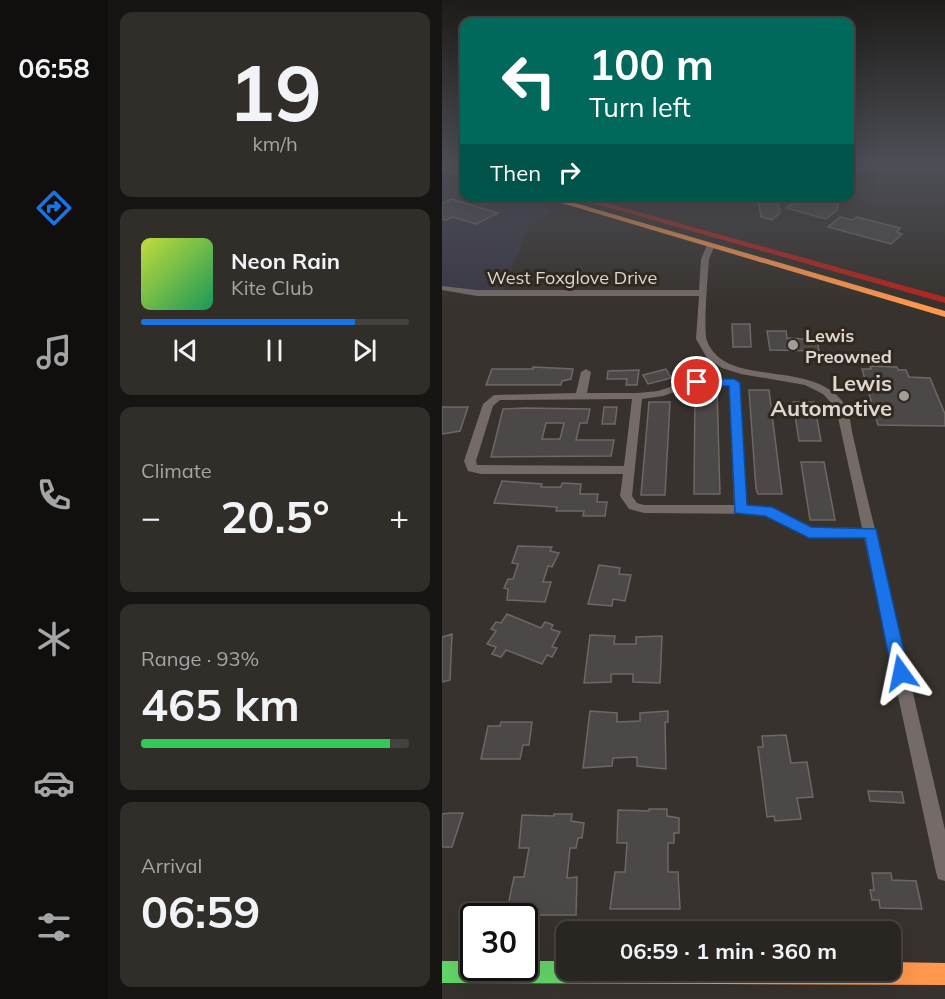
<!DOCTYPE html>
<meta charset="utf-8">
<style>
:root{--surface:#292622;--page:#312e2a;--text:#f1f3f6;--muted:#a5a5a5;--line:#454340;--accent:#1a73e8}
body{margin:0;font-family:Mulish,sans-serif;background:var(--page);color:var(--text);height:100vh;display:flex;flex-direction:column;font-size:22px;white-space:nowrap}
*{box-sizing:border-box;margin:0}
p{font-size:20px;color:var(--muted)}
.icon{flex:none;width:33px;height:33px;fill:none;stroke:currentColor;stroke-width:2;stroke-linecap:round;stroke-linejoin:round}
.map{position:relative;flex:1;overflow:hidden}
.side{display:flex;flex-direction:column;gap:12px;padding:12px;background:#171513;width:334px}
.side>*{flex:none}
.hud{position:absolute;left:18px;top:18px;width:394px;height:183px;border-radius:12px;box-shadow:0 6px 24px #0002,0 0 0 2px var(--line);background:#00695c;color:#fff;overflow:hidden}
.speed{position:absolute;left:18px;top:903px;display:flex;gap:12px;font-size:30px;font-weight:700;text-align:center}
.speed>*{display:grid;place-content:center;width:78px;height:78px;border-radius:50%;background:var(--surface);box-shadow:0 6px 24px #0002,0 0 0 2px var(--line);line-height:1}
.speed .limit{border:3px solid #111;border-radius:9px;background:#fff;color:#111}
.pin{position:absolute;display:grid;place-items:center;width:51px;height:51px;color:#fff;margin:-26px;border:3px solid #fff;border-radius:50%;box-shadow:0 2px 6px #0007}
.me{position:absolute;width:66px;margin:-33px;rotate:348deg;stroke-linejoin:round;filter:drop-shadow(0 0 4px #0008)}
.turn{display:flex;align-items:center;gap:21px;height:126px;padding:0 30px;font-size:27px}
.turn .icon{width:78px;height:78px;stroke-width:2.5}
.turn b{display:block;font-size:42px;line-height:51px}
.then{display:flex;align-items:center;height:57px;padding:0 30px;background:#0003;gap:12px;font-size:22px}
.big{font-size:45px;font-weight:700;line-height:1.1}
.side .tile{flex:1;display:flex;flex-direction:column;justify-content:center;gap:9px;min-width:0;padding:0 21px;border-radius:12px;background:var(--page)}
.side .dial{align-items:center;gap:0}
.dial b{font-size:78px;line-height:1}
.song{display:flex;align-items:center;gap:18px}
.cover{width:72px;height:72px;border-radius:9px;background:linear-gradient(135deg,hsl(70 70% 55%),hsl(150 70% 35%))}
.played{height:6px;border-radius:3px;background:linear-gradient(90deg,var(--accent) 80%,var(--line) 80%)}
.keys{display:flex;justify-content:space-around;direction:ltr}
.heat{display:flex;justify-content:space-between;align-items:center;font-size:33px;direction:ltr}
.charge{height:9px;border-radius:4px;background:linear-gradient(90deg,#34c759 93%,var(--line) 0)}
.trip{position:absolute;left:114px;top:921px;width:345px;height:60px;border-radius:12px;background:var(--surface);box-shadow:0 6px 24px #0002,0 0 0 2px var(--line);font-weight:700;line-height:60px;text-align:center}
main{display:flex;flex:1;min-height:0}
.menu{display:flex;flex-direction:column;width:108px;justify-content:space-around;align-items:center;background:#100f0e;color:var(--muted)}
.menu .icon{width:42px;height:42px}
.menu .selected{color:var(--accent)}
.menu b{font-size:27px;color:var(--text)}
.map>svg:first-child{display:block}
.commercial{fill:#3a3846}
.building{fill:#4c4848;stroke:#6c6868;stroke-width:1.5;fill-rule:evenodd}
.lines{fill:none;stroke-linecap:round;stroke-linejoin:round}
.street{fill:#746a67;fill-rule:evenodd}
.fast{fill:#63d668;fill-rule:evenodd}
.slow{fill:#ff974d;fill-rule:evenodd}
.jam{fill:#b3261e;fill-rule:evenodd}
.route{fill:#1a73e8;stroke:#114b97;stroke-width:1.5}
.poi-dot{fill:#a39d98;stroke:#312820;stroke-width:2}
.labels{text-anchor:middle;dominant-baseline:central;stroke-width:6;stroke-linejoin:round;paint-order:stroke}
.far-street-label{font-size:18px;fill:#ddd6d1;stroke:#312820}
.far-poi-label{font-size:18px;font-weight:bold;fill:#ddd6d1;stroke:#312820;text-anchor:start}
.poi-label{font-size:22px;font-weight:bold;fill:#ddd6d1;stroke:#312820;text-anchor:end}
</style>
<main>
<nav class="menu">
<b>06:58</b>
<svg class="icon selected" aria-label="directions" viewBox="0 0 24 24"><path d="M12 3l9 9-9 9-9-9zM9 14v-3h6M13 9l2 2-2 2"/></svg>
<svg class="icon" aria-label="music" viewBox="0 0 24 24"><path d="M9 18V5l10-2v13"/><circle cx="6" cy="18" r="3"/><circle cx="16" cy="16" r="3"/></svg>
<svg class="icon" aria-label="phone" viewBox="0 0 24 24"><path d="M5 4h4l2 5-3 2q2 4 5 5l2-3 5 2v4C11 20 4 13 5 4z"/></svg>
<svg class="icon" aria-label="climate" viewBox="0 0 24 24"><path d="M12 3v18M4 7l16 10M4 17L20 7"/></svg>
<svg class="icon" aria-label="car" viewBox="0 0 24 24"><path d="M5 17H2v-5l4-1 3-4h7l3 4 3 1v5h-3M9 17h6M6 11h13"/><circle cx="7" cy="17" r="2"/><circle cx="17" cy="17" r="2"/></svg>
<svg class="icon" aria-label="filters" viewBox="0 0 24 24"><path d="M4 7h16M4 17h16"/><circle cx="9" cy="7" r="2"/><circle cx="15" cy="17" r="2"/></svg>
</nav>
<section class="side">
<div class="tile dial"><b>19</b><p>km/h</p></div>
<div class="tile">
<div class="song"><i class="cover"></i><div><b>Neon Rain</b><p>Kite Club</p></div></div>
<div class="played"></div>
<div class="keys"><svg class="icon" aria-label="previous" viewBox="0 0 24 24"><path d="M18 5L8 12l10 7zM5 5v14"/></svg><svg class="icon" aria-label="pause" viewBox="0 0 24 24"><path d="M8 5v14M16 5v14"/></svg><svg class="icon" aria-label="next" viewBox="0 0 24 24"><path d="M6 5l10 7-10 7zM19 5v14"/></svg></div>
</div>
<div class="tile"><p>Climate</p>
<div class="heat"><a>−</a><b class="big">20.5°</b><a>+</a></div>
</div>
<div class="tile"><p>Range · 93%</p><b class="big">465 km</b><div class="charge"></div></div>
<div class="tile"><p>Arrival</p><b class="big">06:59</b></div>
</section>
<div class="map">
<svg width="503" height="999" viewBox="0 0 503 999">
<rect width="100%" height="100%" fill="#37322d"/>
<path class="commercial" d="M0 176 22 183V196L65 197 113 211 87 225 60 293 0 288Z"/>
<path class="building" d="M316 196H335L338 213 330 220 319 217Z
M361 196H376L397 202 395 210 384 219 344 208Z
M10 199 28 205 56 213 34 224 11 217 4 220 0 219V203Z
M398 217 410 220 415 217 458 228 455 232 460 234 449 244 386 227Z
M290 324H308L309 347H291Z
M325 331H344L345 338 375 340 377 351 328 350Z
M428 366 455 367 456 370H464L467 377 488 378 503 414V426L436 425 420 369H429Z
M91 367 131 369 129 379 120 381 119 385H44L50 369H91Z
M224 369 229 378 206 384 201 375Z
M197 370 195 385H184L185 379H165L166 371Z
M253 389H275L278 494H252Z
M307 390H327L340 494H316L314 489Z
M207 402H228L223 495H199Z
M351 402H372L379 441H357Z
M0 407H26L18 431 0 434Z
M162 407H175L173 424H160Z
M83 408 148 409 145 423H138L134 440H172L169 456 49 457 61 409ZM104 423H122L118 439H100Z
M359 462H382L393 520H368Z
M60 481 100 484 99 487H119L120 483 139 484 138 494H156L155 502H165L163 516H141L142 511H114L115 507 52 503Z
M76 546 110 547 108 551 117 553 110 567 106 566 101 582H109L103 602 65 600 66 589 62 588 66 579H71L76 564 70 563Z
M157 565 178 568 177 574 189 575 183 601 171 599 170 606 146 604Z
M65 614 99 628 103 622 111 625 109 629 118 632 110 647 115 648 110 657 105 655 100 664 64 650 59 657 50 654 54 647 45 644 54 631 49 629 54 622 59 623Z
M10 634 8 680 0 682V637Z
M148 635 173 636 172 644H194V637L220 636 218 683 191 682V674H169V682L142 683Z
M148 711 175 713V722L198 721V713L226 711V722H223L224 769 195 766V757L171 758 170 766 141 768Z
M59 722H90L87 745H81L78 759H39L46 726H58Z
M344 735 349 763 365 762 371 797 355 798 359 819 333 821 332 816 325 817 316 747H321L320 736Z
M426 791 460 792 462 803 428 801Z
M207 809H225V816L237 818V833H232V843H226V872H236L238 909H168L173 872H183L185 843H175L176 810 207 811Z
M8 813H21L10 847H0V814Z
M112 814H130L129 821 142 823 140 838H136L134 848H128L125 878 135 877 134 915H64L72 877H82L87 848H77L80 815 112 816Z
M430 873H449L450 880 474 881 480 909 438 908 437 900H430L428 890H432Z"/>
<g class="lines">
<path class="street" d="M265 245 272 247 267 259C266 274 261 331 265 341 284 390 372 357 403 405 408 413 409 427 411 436 418 467 425 498 433 529L435 533 434 535 503 830V881L496 879 494 872 422 538 367 537 318 514 202 513 187 509 178 496 181 474H39L26 471 22 461 41 404 52 395 134 393 139 372 144 369 149 372 145 393H195L216 391 249 380H292L297 383 304 505 324 507 368 527 420 528 394 408 381 394 363 385 299 374 280 368 265 358 254 339 257 296H35L0 290V286L35 290H257L259 259ZM250 386H287L292 505H202L195 503 190 496 200 399 221 396ZM190 399 182 466 35 465 34 461 51 406 58 400Z"/>
<path class="fast" d="M11 165H22V169L12 166Z
M0 961H32V968H82V961H124V970H281L282 973 279 981 271 984 0 983Z"/>
<path class="slow" d="M96 196H109L503 311V317Z
M448 962 503 963V985L271 984 263 981 260 973 261 970H448Z"/>
<path class="jam" d="M0 167 22 173V177L0 171Z
M126 196H139L503 297V303Z"/>
</g>
<linearGradient id="sky" x2="0" y2="1"><stop stop-color="#1e1c19"/><stop offset="0.54" stop-color="#4d4f57"/><stop offset="1" stop-color="#4d4f57" stop-opacity="0"/></linearGradient>
<rect width="503" height="305" fill="url(#sky)"/>
<path class="route" d="M255 379H292L298 383 305 505 330 507 369 527 434 529 467 673 465 679 459 681 453 679 450 673 423 538H367L323 516 293 513 287 386 251 385 250 382Z"/>
<g class="poi-dot">
<circle cx="351" cy="345" r="6"/>
<circle cx="462" cy="396" r="6"/>
</g>
<g class="labels">
<g class="far-street-label">
<text x="130" y="277">West Foxglove Drive</text>
</g>
<g class="far-poi-label">
<text x="363" y="335">Lewis<tspan x="363" dy="21">Preowned</tspan></text>
</g>
<g class="poi-label">
<text x="450" y="383">Lewis<tspan x="450" dy="25">Automotive</tspan></text>
</g>
</g>
</svg>
<div class="speed"><div class="limit">30</div></div>
<div class="pin" style="left:255px;top:382px;background:#d93025"><svg class="icon" aria-label="arrive" viewBox="0 0 24 24"><path d="M6 21V4h12l-3 4 3 4H6"/></svg></div>
<svg class="me" style="left:459px;top:673px" viewBox="-20 -20 40 40"><path d="M0-17L14 15 0 8-14 15z" fill="#1a73e8" stroke="#fff" stroke-width="4"/></svg>
<div class="trip">06:59 · 1 min · 360 m</div>
<div class="hud">
<div class="turn"><svg class="icon" aria-label="left" viewBox="0 0 24 24"><path d="M17 20v-9H6M10 6l-5 5 5 5"/></svg><div><b>100 m</b>Turn left</div></div>
<div class="then">Then<svg class="icon" aria-label="right" viewBox="0 0 24 24"><path d="M7 20v-9h11M14 6l5 5-5 5"/></svg></div>
</div>
</div>
</main>
